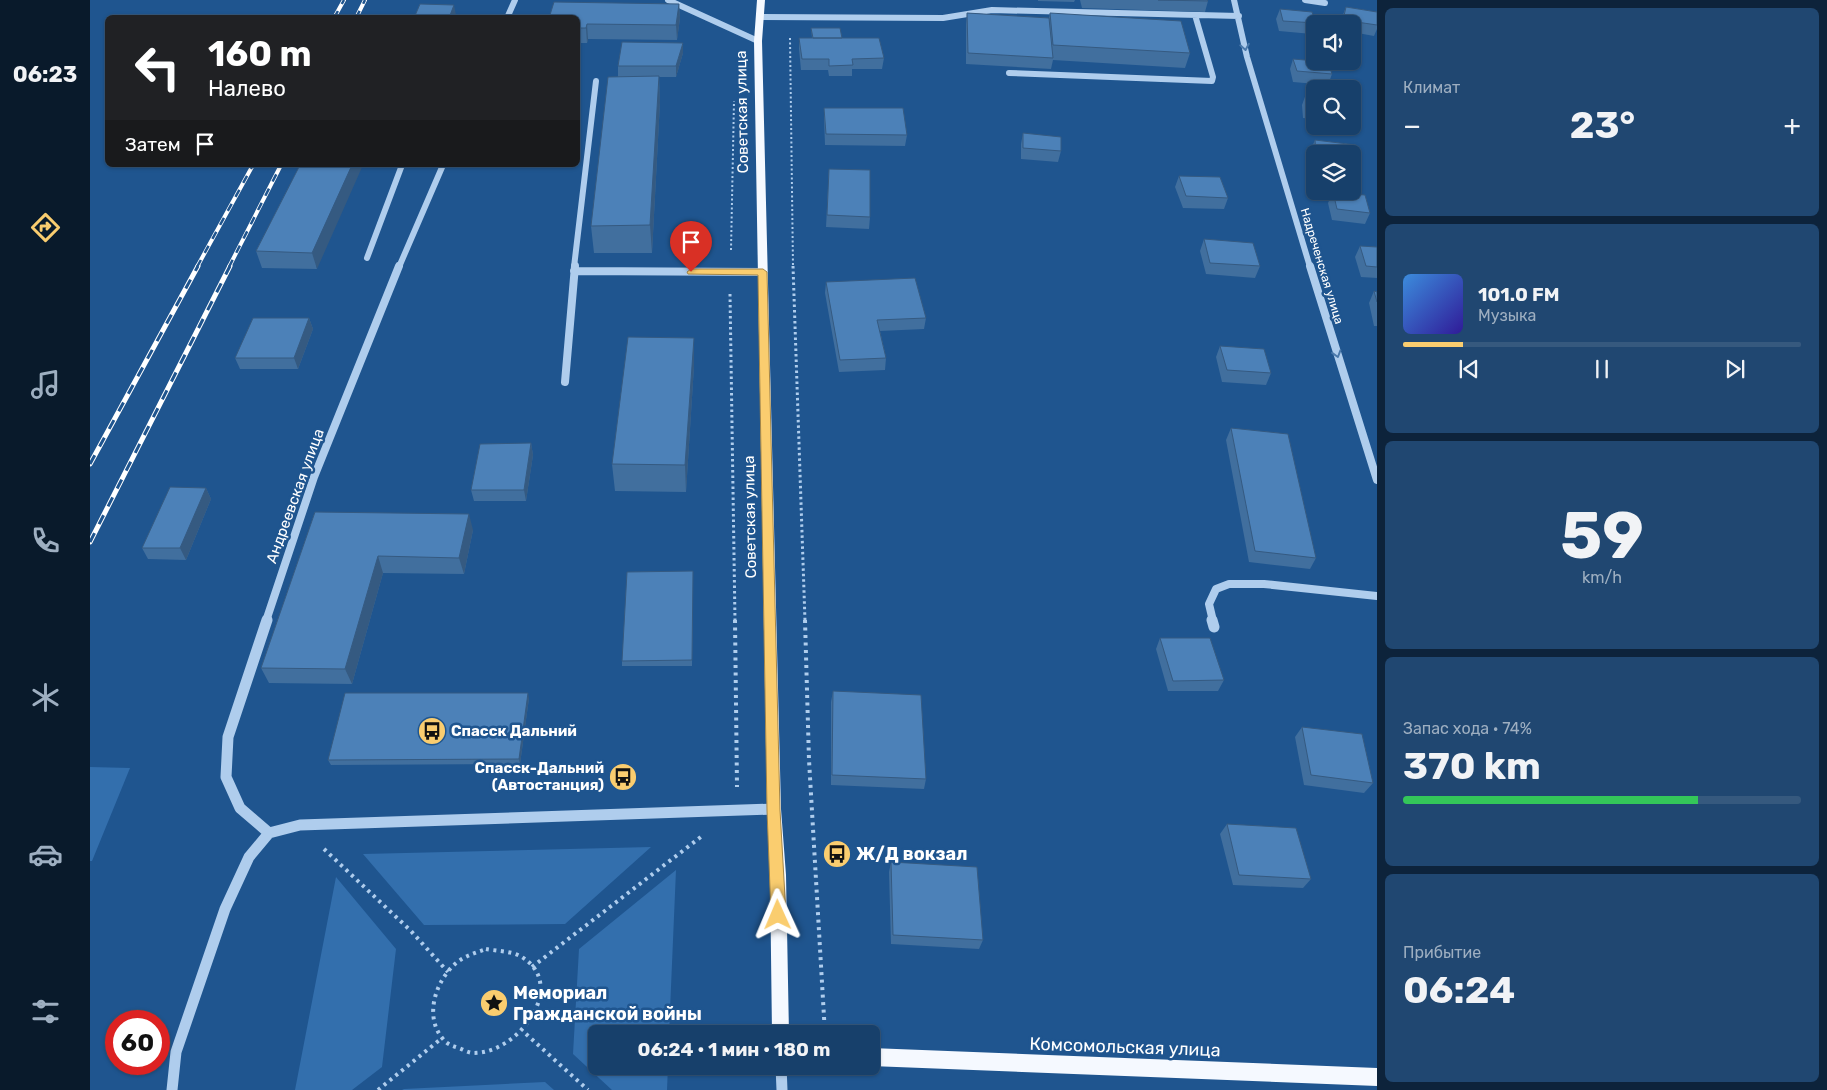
<!DOCTYPE html>
<html lang="ru">
<meta charset="utf-8">
<style>
:root{--surface:#17406b;--page:#204771;--text:#f1f3f6;--muted:#9eafc1;--line:#36597e;--accent:#facd6f}
body{margin:0;font-family:Rubik,sans-serif;background:var(--page);color:var(--text);height:100vh;display:flex;flex-direction:column;font-size:19px;white-space:nowrap}
*{box-sizing:border-box;margin:0}
p{font-size:16px;color:var(--muted)}
.icon{flex:none;width:28px;height:28px;fill:none;stroke:currentColor;stroke-width:2;stroke-linecap:round;stroke-linejoin:round}
.map{position:relative;flex:1;overflow:hidden}
.drawer{display:flex;flex-direction:column;gap:8px;padding:8px;background:#0d233b;width:450px}
.drawer>*{flex:none}
.hud{position:absolute;left:15px;top:15px;width:475px;height:152px;border-radius:8px;box-shadow:0 1px 4px #0004,0 0 0 1px var(--line);background:#202124;color:#fff;overflow:hidden}
.buttons{position:absolute;left:1216px;top:15px;display:grid;gap:10px}
.buttons a{display:grid;place-items:center;width:55px;height:55px;border-radius:8px;background:var(--surface);box-shadow:0 1px 4px #0004,0 0 0 1px var(--line);font-size:25px}
.speed{position:absolute;left:15px;top:1010px;display:flex;gap:10px;font-size:25px;font-weight:700;text-align:center}
.speed>*{display:grid;place-content:center;width:65px;height:65px;border-radius:50%;background:var(--surface);box-shadow:0 1px 4px #0004,0 0 0 1px var(--line);line-height:1}
.speed .limit{border:8px solid #d22;background:#fff;color:#111}
.pin{position:absolute;display:grid;place-items:center;width:42px;height:42px;color:#fff;margin:-51px -21px;border-radius:50% 50% 50% 0;rotate:-45deg;box-shadow:0 0 5px #0007}
.pin .icon{rotate:45deg}
.me{position:absolute;width:55px;margin:-28px;rotate:359deg;stroke-linejoin:round;filter:drop-shadow(0 0 4px #0008)}
.turn{display:flex;align-items:center;gap:18px;height:105px;padding:0 20px;font-size:22px}
.turn .icon{width:65px;height:65px;stroke-width:2.5}
.turn b{display:block;font-size:35px;line-height:42px}
.then{display:flex;align-items:center;height:48px;padding:0 20px;background:#0003;gap:10px;font-size:19px}
.big{font-size:38px;font-weight:700;line-height:1.1}
.drawer .card{flex:1;display:flex;flex-direction:column;justify-content:center;gap:8px;min-width:0;padding:0 18px;border-radius:8px;background:var(--page)}
.drawer .dial{align-items:center;gap:0}
.dial b{font-size:65px;line-height:1}
.song{display:flex;align-items:center;gap:15px}
.cover{width:60px;height:60px;border-radius:8px;background:linear-gradient(135deg,hsl(210 70% 55%),hsl(250 70% 35%))}
.played{height:5px;border-radius:2px;background:linear-gradient(90deg,var(--accent) 15%,var(--line) 15%)}
.keys{display:flex;justify-content:space-around;direction:ltr}
.heat{display:flex;justify-content:space-between;align-items:center;font-size:28px;direction:ltr}
.charge{height:8px;border-radius:4px;background:linear-gradient(90deg,#34c759 74%,var(--line) 0)}
.trip{position:absolute;left:498px;top:1025px;width:292px;height:50px;border-radius:8px;background:var(--surface);box-shadow:0 1px 4px #0004,0 0 0 1px var(--line);font-weight:700;line-height:50px;text-align:center}
main{display:flex;flex:1;min-height:0}
.dock{display:flex;flex-direction:column;width:90px;justify-content:space-around;align-items:center;background:#091a2b;color:var(--muted)}
.dock .icon{width:35px;height:35px}
.dock .active{color:var(--accent)}
.dock b{font-size:22px;color:var(--text)}
.map>svg:first-child{display:block}
.green{fill:#336fad}
.lines{fill:none;stroke-linecap:round;stroke-linejoin:round}
.path-far2{stroke:#afcded;stroke-width:2;stroke-dasharray:2 2.5;stroke-linecap:butt}
.path-far1{stroke:#afcded;stroke-width:3;stroke-dasharray:2.5 3;stroke-linecap:butt}
.path{stroke:#afcded;stroke-width:4;stroke-dasharray:3 4.5;stroke-linecap:butt}
.minor-far2{stroke:#afcded;stroke-width:6}
.minor-far1{stroke:#afcded;stroke-width:8}
.minor{stroke:#afcded;stroke-width:11}
.major{fill:#f5f9ff;fill-rule:evenodd}
.rail-far1-casing{stroke:#fff;stroke-width:4}
.rail-casing{stroke:#fff;stroke-width:5}
.rail-far1{stroke:#1f558f;stroke-width:2.5;stroke-dasharray:8;stroke-linecap:butt}
.rail{stroke:#1f558f;stroke-width:3;stroke-dasharray:10;stroke-linecap:butt}
.wall{fill:#416f9e}
.shaded-wall{fill:#355a81}
.building{fill:#4c81b8;stroke:#355a81}
.oneway{stroke:#4a79ab}
.route{fill:#facd6f;stroke:#a28548}
.labels{text-anchor:middle;dominant-baseline:central;stroke-width:5;stroke-linejoin:round;paint-order:stroke}
.far-street-label{font-size:12px;fill:#fff;stroke:#1f558f}
.street-label{font-size:15px;fill:#fff;stroke:#1f558f}
.poi-label{font-size:15px;font-weight:bold;fill:#fff;stroke:#1f558f;text-anchor:start}
.near-poi-label{font-size:18px;font-weight:bold;fill:#fff;stroke:#1f558f;text-anchor:start}
.near-street-label{font-size:18px;fill:#fff;stroke:#1f558f}
</style>
<main>
<nav class="dock">
<b>06:23</b>
<svg class="icon active" aria-label="directions" viewBox="0 0 24 24"><path d="M12 3l9 9-9 9-9-9zM9 14v-3h6M13 9l2 2-2 2"/></svg>
<svg class="icon" aria-label="music" viewBox="0 0 24 24"><path d="M9 18V5l10-2v13"/><circle cx="6" cy="18" r="3"/><circle cx="16" cy="16" r="3"/></svg>
<svg class="icon" aria-label="phone" viewBox="0 0 24 24"><path d="M5 4h4l2 5-3 2q2 4 5 5l2-3 5 2v4C11 20 4 13 5 4z"/></svg>
<svg class="icon" aria-label="climate" viewBox="0 0 24 24"><path d="M12 3v18M4 7l16 10M4 17L20 7"/></svg>
<svg class="icon" aria-label="car" viewBox="0 0 24 24"><path d="M5 17H2v-5l4-1 3-4h7l3 4 3 1v5h-3M9 17h6M6 11h13"/><circle cx="7" cy="17" r="2"/><circle cx="17" cy="17" r="2"/></svg>
<svg class="icon" aria-label="filters" viewBox="0 0 24 24"><path d="M4 7h16M4 17h16"/><circle cx="9" cy="7" r="2"/><circle cx="15" cy="17" r="2"/></svg>
</nav>
<div class="map">
<svg width="1287" height="1090" viewBox="0 0 1287 1090">
<rect width="100%" height="100%" fill="#1f558f"/>
<path class="green" d="M0 767 40 768 2 861H0Z
M561 847 475 924 334 925 273 854Z
M586 870 579 1034H506V1066H578L577 1090H522L483 1054 489 949Z
M246 877 306 949 292 1067 262 1090H205Z
M455 1082 464 1090H312L314 1089Z"/>
<g class="lines">
<path class="path-far2" d="M700 38 703 267
M641 250 644 101"/>
<path class="path-far1" d="M703 266 715 621
M640 294 645 621"/>
<path class="path" d="M645 620 647 787
M715 620 719 760 735 1034
M234 849 321 931 358 972
M396 949C406 951 421 951 430 956 480 984 429 1053 384 1053 379 1053 374 1050 369 1048 363 1046 358 1045 353 1039 334 1017 345 982 365 964 374 956 385 953 396 949Z
M442 967 612 836
M436 1034 498 1090
M288 1090 352 1038"/>
<path class="minor-far2" d="M578 0 668 41
M1144 0 1157 57 1220 267
M1215 0 1235 3
M670 17 853 18 902 10 1149 16
M417 18 425 0
M919 73 1122 81 1123 77 1105 15
M277 258 312 165
M309 267 353 165
M484 267 506 81"/>
<path class="minor-far1" d="M1220 266 1287 480
M484 271 673 272
M475 382 485 266
M176 621 224 477 309 266
M1123 621 1119 604 1126 589 1139 584H1174L1287 596"/>
<path class="minor" d="M177 620 138 737 136 777 150 808 179 833
M1122 620 1124 627
M691 1066 692 1090
M82 1090 86 1052 135 909 159 857 179 833 210 825 684 809"/>
<path class="major" d="M667 0H675L672 41 691 809 696 875 699 1034H682L680 875 677 809 664 41Z
M781 1048 1287 1068V1086L781 1066Z"/>
<defs>
<path id="rail-far1" d="M244 18 254 0
M266 18 275 0
M107 267 163 165
M139 267 191 165"/>
<path id="rail" d="M0 464 108 266
M0 542 140 266"/>
</defs>
<use href="#rail-far1" class="rail-far1-casing"/>
<use href="#rail" class="rail-casing"/>
<use href="#rail-far1" class="rail-far1"/>
<use href="#rail" class="rail"/>
</g>
<path class="wall" d="M948 0H985L984 2 948 1Z
M990 0H1117L1118 1 1115 12 992 8Z
M589 4 590 18 587 40 498 39 497 43H488V18Z
M1256 7 1287 12V29L1284 36 1262 32V24H1250L1252 17Z
M1190 9 1226 23 1225 24V26L1222 34 1189 31 1186 19Z
M877 13 959 18 960 13 1100 53 1095 68 963 60 961 69 876 64V24Z
M721 28 752 38 794 58 792 69H762V76H739L738 70H711L709 49V38H722Z
M593 43V53L586 77H569L570 102 562 253H504L501 226 528 76V66Z
M1203 59 1242 74 1238 85 1203 82 1200 69Z
M1216 94 1225 95V119L1213 118 1212 105Z
M734 108 817 135 815 146 735 145 734 118Z
M933 133 971 151 968 162 931 159V144Z
M1225 140 1266 145 1268 165 1263 176 1262 154H1225V170H1222L1220 151Z
M210 165 227 269 172 268 166 251Z
M739 169 780 217 779 229 736 227Z
M1089 176 1138 198 1134 209 1093 208 1085 187Z
M1243 192 1280 213 1275 224 1242 220 1238 203Z
M1114 239 1170 266 1165 278 1116 274 1110 251Z
M1270 246 1287 247V278L1271 277 1265 257Z
M736 282 836 318 834 329 790 331 796 358 795 370 749 372 735 293Z
M1284 291 1287 292V326H1284L1279 303Z
M219 318 223 329 208 369H150L145 358Z
M1130 346 1181 373 1176 385 1132 382 1126 357Z
M604 366 596 492 525 491 522 464Z
M1141 428 1226 558 1220 569 1159 562 1136 440Z
M441 443 443 455 436 501H384L381 490Z
M116 488 121 499 96 560 58 559 52 548Z
M225 512 383 530 374 574 293 573 262 684 179 683 171 668Z
M603 571 602 666H532V661Z
M1070 638 1134 680 1128 691H1078L1066 649Z
M743 691 836 779 834 789 741 785V702Z
M439 698 430 764 241 765 238 760Z
M1212 727 1283 783 1274 793 1214 785 1205 737Z
M1137 824 1221 879 1213 888 1143 885 1130 834Z
M801 862 893 940 889 949 801 944 799 872Z"/>
<path class="shaded-wall" d="M589 4 590 18 587 40 586 25Z
M364 5 366 15 365 18H359Z
M497 24 498 39 497 43 496 28Z
M593 43V53L586 77V66Z
M569 76 570 102 562 253 560 225Z
M262 165H273L227 269 222 253Z
M219 318 223 329 208 369 204 358Z
M604 338V366L596 492 595 465Z
M441 443 443 455 436 501 434 490Z
M116 488 121 499 96 560 90 548Z
M379 514 383 530 374 574 369 558Z
M288 556 293 573 262 684 255 669Z
M438 693 439 698 430 764 429 759Z"/>
<path class="building" d="M1068 0H1117L1118 1Z
M464 2 589 4 586 25 497 24 496 28H488V18H459Z
M330 4 364 5 359 18H324Z
M1256 7 1287 12V25L1253 20Z
M1190 9 1222 12 1226 23 1193 21Z
M877 13 959 18 963 58 878 53Z
M960 13 1091 21 1100 53 963 45Z
M721 28H750L752 38H723Z
M709 38H789L794 58 762 59 763 65 739 66V59H712Z
M532 42 593 43 586 66H528Z
M1203 59 1238 62 1242 74 1207 71Z
M569 76 560 225 501 226 518 77Z
M1216 94 1225 95V108L1218 107Z
M734 108H813L817 135 736 134Z
M933 133 971 137V151L933 148Z
M1225 140 1266 145 1268 165 1262 164V154H1226Z
M210 165H262L222 253 166 251Z
M739 169 780 170V217L737 215Z
M1089 176 1130 177 1138 198 1096 196Z
M1243 192 1275 195 1280 213 1247 209Z
M1114 239 1163 243 1170 266 1120 263Z
M1270 246 1287 247V267L1276 266Z
M825 278 836 318 787 320 796 358 750 360 736 282Z
M1284 291 1287 292V302Z
M163 318H219L204 358H145Z
M538 337 604 338 595 465 522 464Z
M1130 346 1174 349 1181 373 1137 370Z
M1141 428 1198 434 1226 558 1165 551Z
M441 443 434 490H381L390 444Z
M80 487 116 488 90 548H52Z
M225 512 379 514 369 558 288 556 255 669 171 668Z
M603 571 602 660 532 661 537 572Z
M1070 638H1120L1134 680 1083 681Z
M743 691 831 695 836 779 742 775Z
M255 693H438L429 759 238 760Z
M1212 727 1272 734 1283 783 1221 775Z
M1137 824 1206 828 1221 879 1149 875Z
M801 862 887 867 893 940 803 935Z"/>
<defs><path id="oneway-chevron" d="M-2-3.5L2.5 0L-2 3.5" fill="none" stroke-width="1.6" stroke-linecap="round" stroke-linejoin="round" transform="scale(1.25)"/></defs>
<g class="oneway">
<use href="#oneway-chevron" transform="translate(1155 47) rotate(80)"/>
<use href="#oneway-chevron" transform="translate(1247 354) rotate(73)"/>
</g>
<path class="route" d="M601 269H673L677 272 690 810 696 915 693 920 688 922 683 920 681 915 677 810 668 275 598 274 597 272Z"/>
<defs>
<symbol id="bus-disc" viewBox="-11 -11 22 22"><circle r="9.5" fill="#facd6f" stroke="#1f558f"/><path d="M-5-6H5V4H4V6H2V4H-2V6H-4V4H-5ZM-3.5-4V0h7V-4ZM-3.5 1.2v1.5H-2V1.2ZM2 1.2v1.5H3.5V1.2Z" fill="#111"/></symbol>
<symbol id="sight-disc" viewBox="-11 -11 22 22"><circle r="9.5" fill="#facd6f" stroke="#1f558f"/><path d="M0-6L1.8-2.2L6-1.7L2.9 1.2L3.7 5.4L0 3.3L-3.7 5.4L-2.9 1.2L-6-1.7L-1.8-2.2Z" fill="#111"/></symbol>
</defs>
<g fill-rule="evenodd">
<use href="#bus-disc" x="326" y="715" width="32" height="32"/>
<use href="#bus-disc" x="517" y="761" width="32" height="32"/>
<use href="#bus-disc" x="731" y="838" width="32" height="32"/>
<use href="#sight-disc" x="388" y="987" width="32" height="32"/>
</g>
<g class="labels">
<g class="far-street-label">
<text transform="translate(1232 266) rotate(73)">Надреченская улица</text>
</g>
<g class="street-label">
<text transform="translate(652 112) rotate(-91)">Советская улица</text>
<text transform="translate(205 496) rotate(-70)">Андреевская улица</text>
<text transform="translate(660 517) rotate(-91)">Советская улица</text>
</g>
<g class="poi-label">
<text x="361" y="731">Спасск Дальний</text>
<text x="514" y="768" text-anchor="end">Спасск-Дальний<tspan x="514" dy="17">(Автостанция)</tspan></text>
</g>
<g class="near-poi-label">
<text x="766" y="854">Ж/Д вокзал</text>
<text x="423" y="993">Мемориал<tspan x="423" dy="21">Гражданской войны</tspan></text>
</g>
<g class="near-street-label">
<text transform="translate(1035 1047) rotate(2)">Комсомольская улица</text>
</g>
</g>
</svg>
<div class="buttons">
<a><svg class="icon" aria-label="sound" viewBox="0 0 24 24"><path d="M4 9h4l5-4v14l-5-4H4zM17 9q2 3 0 6"/></svg></a>
<a><svg class="icon" aria-label="search" viewBox="0 0 24 24"><circle cx="10" cy="10" r="6"/><path d="M15 15l6 6"/></svg></a>
<a><svg class="icon" aria-label="layers" viewBox="0 0 24 24"><path d="M12 4l9 5-9 5-9-5zM3 14l9 5 9-5"/></svg></a>
</div>
<div class="speed"><div class="limit">60</div></div>
<div class="pin" style="left:601px;top:272px;background:#d93025"><svg class="icon" aria-label="arrive" viewBox="0 0 24 24"><path d="M6 21V4h12l-3 4 3 4H6"/></svg></div>
<svg class="me" style="left:688px;top:915px" viewBox="-20 -20 40 40"><path d="M0-17L14 15 0 8-14 15z" fill="#facd6f" stroke="#fff" stroke-width="4"/></svg>
<div class="trip">06:24 · 1 мин · 180 m</div>
<div class="hud">
<div class="turn"><svg class="icon" aria-label="left" viewBox="0 0 24 24"><path d="M17 20v-9H6M10 6l-5 5 5 5"/></svg><div><b>160 m</b>Налево</div></div>
<div class="then">Затем<svg class="icon" aria-label="arrive" viewBox="0 0 24 24"><path d="M6 21V4h12l-3 4 3 4H6"/></svg></div>
</div>
</div>
<section class="drawer">
<div class="card"><p>Климат</p>
<div class="heat"><a>−</a><b class="big">23°</b><a>+</a></div>
</div>
<div class="card">
<div class="song"><i class="cover"></i><div><b>101.0 FM</b><p>Музыка</p></div></div>
<div class="played"></div>
<div class="keys"><svg class="icon" aria-label="previous" viewBox="0 0 24 24"><path d="M18 5L8 12l10 7zM5 5v14"/></svg><svg class="icon" aria-label="pause" viewBox="0 0 24 24"><path d="M8 5v14M16 5v14"/></svg><svg class="icon" aria-label="next" viewBox="0 0 24 24"><path d="M6 5l10 7-10 7zM19 5v14"/></svg></div>
</div>
<div class="card dial"><b>59</b><p>km/h</p></div>
<div class="card"><p>Запас хода · 74%</p><b class="big">370 km</b><div class="charge"></div></div>
<div class="card"><p>Прибытие</p><b class="big">06:24</b></div>
</section>
</main>
